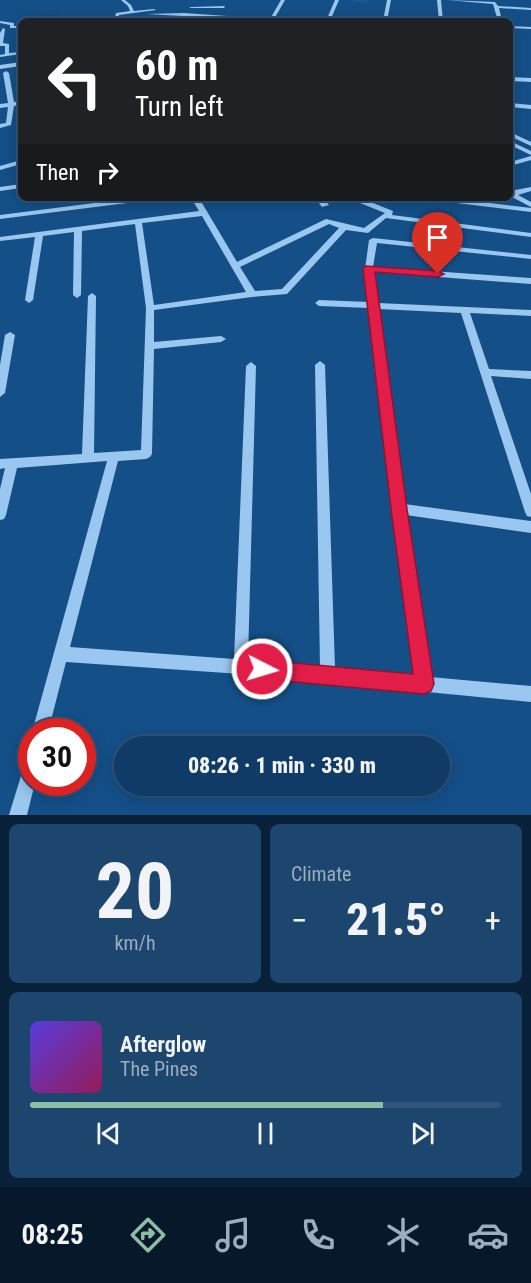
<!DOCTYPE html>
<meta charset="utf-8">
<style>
:root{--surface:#0f3b66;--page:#1d466f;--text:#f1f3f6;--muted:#9badbf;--line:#2f557a;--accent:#8abfa5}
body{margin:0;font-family:"Roboto Condensed",sans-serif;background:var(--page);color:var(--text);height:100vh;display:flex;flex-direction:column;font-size:22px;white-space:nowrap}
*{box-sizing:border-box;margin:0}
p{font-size:20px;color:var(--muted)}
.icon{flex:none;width:33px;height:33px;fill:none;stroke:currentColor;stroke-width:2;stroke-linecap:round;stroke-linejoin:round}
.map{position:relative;height:815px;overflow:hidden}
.drawer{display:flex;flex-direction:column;gap:9px;padding:9px;background:#082038;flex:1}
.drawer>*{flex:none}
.guide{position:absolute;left:18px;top:18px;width:495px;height:183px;border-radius:9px;box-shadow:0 3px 15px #0003,0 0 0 2px var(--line);background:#202124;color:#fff;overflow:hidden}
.speed{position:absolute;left:18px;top:718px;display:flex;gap:12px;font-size:30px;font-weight:700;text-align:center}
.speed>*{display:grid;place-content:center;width:78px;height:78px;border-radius:50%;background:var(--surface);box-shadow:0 3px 15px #0003,0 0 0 2px var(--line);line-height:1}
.speed .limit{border:9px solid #d22;background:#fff;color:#111}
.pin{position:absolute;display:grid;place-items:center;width:51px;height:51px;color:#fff;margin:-62px -26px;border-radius:50% 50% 50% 0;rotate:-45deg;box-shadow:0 0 6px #0007}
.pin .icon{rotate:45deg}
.me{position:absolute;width:66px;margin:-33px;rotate:95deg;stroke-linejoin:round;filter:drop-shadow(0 0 4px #0008)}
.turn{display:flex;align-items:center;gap:21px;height:126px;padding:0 18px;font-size:27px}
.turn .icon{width:78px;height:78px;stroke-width:2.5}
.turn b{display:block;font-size:42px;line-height:51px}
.then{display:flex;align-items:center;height:57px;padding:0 18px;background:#0003;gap:12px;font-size:22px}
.big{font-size:45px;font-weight:800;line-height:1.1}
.drawer .card{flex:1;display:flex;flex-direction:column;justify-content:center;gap:9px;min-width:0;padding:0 21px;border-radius:9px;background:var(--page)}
.drawer .dial{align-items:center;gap:0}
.dial b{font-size:78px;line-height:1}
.song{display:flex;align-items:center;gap:18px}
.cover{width:72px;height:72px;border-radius:9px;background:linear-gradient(135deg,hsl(250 70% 55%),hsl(330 70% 35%))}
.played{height:6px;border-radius:3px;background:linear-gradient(90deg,var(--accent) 75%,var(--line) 75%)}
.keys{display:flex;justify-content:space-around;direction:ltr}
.heat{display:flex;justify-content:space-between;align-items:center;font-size:33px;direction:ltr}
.drawer .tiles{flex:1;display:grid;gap:9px;grid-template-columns:1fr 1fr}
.card:last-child{grid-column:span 2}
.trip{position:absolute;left:114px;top:736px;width:336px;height:60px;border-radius:30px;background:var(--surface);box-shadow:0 3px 15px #0003,0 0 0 2px var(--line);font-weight:800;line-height:60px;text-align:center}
.dock{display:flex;height:96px;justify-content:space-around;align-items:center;background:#061829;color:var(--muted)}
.dock .icon{width:42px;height:42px}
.dock .current{color:var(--accent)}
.dock b{font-size:27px;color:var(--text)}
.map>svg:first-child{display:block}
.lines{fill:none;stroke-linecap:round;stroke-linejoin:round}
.minor{fill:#99c7ef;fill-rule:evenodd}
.wall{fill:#1c5990}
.building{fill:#2167a7;stroke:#174875;stroke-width:1.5}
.route{fill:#e11d48;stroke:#92132f;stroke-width:1.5}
</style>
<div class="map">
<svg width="531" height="815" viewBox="0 0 531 815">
<rect width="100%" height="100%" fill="#144f88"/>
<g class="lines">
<path class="minor" d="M121 0H125L131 5 134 11 154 9 156 10 119 15 118 21H114L116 13 130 11 128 6Z
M281 0H285L273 21 146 14 184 13 270 19Z
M335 0H339L330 21H326Z
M387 0H391L387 21H383Z
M437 0H441L443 21H439Z
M447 0 495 2 498 6 531 8V10L499 8 502 21H498L493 4Z
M225 6 224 8H189L191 7Z
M0 21 14 23V26H21V28H10V25L0 23Z
M510 26 531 27V29L510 28Z
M3 28 5 29 3 43 9 44V53L21 52V54L0 57V55L5 54V46H0V33Z
M21 62V66L0 69V65Z
M6 71 9 73 14 102 21 101V105L14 106 11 125 0 128V124L6 123 8 107 0 108V104L8 103 3 73Z
M510 77 531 78V82L510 81Z
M510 103 531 105V109L510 107Z
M510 132 531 142V146L510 136Z
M510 141 531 151V155L510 145Z
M531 156V160L510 166V162Z
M21 160V164L0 170V166Z
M21 184V188L0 191V187Z
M531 187V191L518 195 531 202V207L510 196V191Z
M134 198H155L151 200 0 219V215Z
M191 198H199L237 262 326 219 364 228 385 213 360 203 359 201 363 199 393 211 392 215 531 233V237L386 218 368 233 346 230 287 294 252 297 154 310V342L221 336 226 339 221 342 154 349 152 454 150 457 146 459 118 461 70 647 234 659 246 366 251 362 256 366 248 660 320 667 315 365 320 361 325 365 335 668 415 676 393 509 369 308 319 306 315 303 319 300 369 302 365 269 369 240 373 238 531 255V259L377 243 373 267 531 278V284L374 272 378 303 531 310V316L470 313 489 369 531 371V379L491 376 531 494V517L527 516 525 512 461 313 378 309 404 504 531 521V533L406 515 430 677 531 686V702L241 674 66 662 48 732H32L107 461 17 468 6 515 4 519 0 520V489L5 468 0 469V459L82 454 88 296 92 293 96 296 94 453 141 450 146 308 135 224 82 231 81 295 77 298 73 295 74 232 43 236 33 300 29 303 25 300 35 237 0 241V237L199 211ZM202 216 246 292 154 305 142 223ZM329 224 339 228 282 289 255 291 240 267Z
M315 198H323L329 205 322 207Z
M428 198H450L531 208V212L432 200Z
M10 332 15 335 5 393 0 397V365L5 335Z
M32 758V783H35L27 815H9L24 766 26 760Z"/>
</g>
<path class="wall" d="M351 0H369L362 3Z"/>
<path class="building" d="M56 15 65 21H41L37 18Z"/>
<path class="route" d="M365 266 438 271 444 274 438 277 375 272 407 509 434 684 431 691 424 694 262 679 256 676 253 669 256 663 262 660 413 674 391 509 363 269Z"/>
</svg>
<div class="speed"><div class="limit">30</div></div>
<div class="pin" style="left:438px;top:274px;background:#d93025"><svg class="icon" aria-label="arrive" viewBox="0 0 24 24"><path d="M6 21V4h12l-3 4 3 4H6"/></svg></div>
<svg class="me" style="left:262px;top:669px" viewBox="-20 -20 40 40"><circle r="17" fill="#e11d48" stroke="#fff" stroke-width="3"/><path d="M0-11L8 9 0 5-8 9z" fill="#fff"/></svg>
<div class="trip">08:26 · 1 min · 330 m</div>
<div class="guide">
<div class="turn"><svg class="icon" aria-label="left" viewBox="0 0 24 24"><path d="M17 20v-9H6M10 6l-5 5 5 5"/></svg><div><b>60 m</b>Turn left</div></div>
<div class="then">Then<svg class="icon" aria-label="right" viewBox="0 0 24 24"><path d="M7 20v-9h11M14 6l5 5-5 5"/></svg></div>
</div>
</div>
<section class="drawer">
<div class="tiles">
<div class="card dial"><b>20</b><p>km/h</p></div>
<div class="card"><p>Climate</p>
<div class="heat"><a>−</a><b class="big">21.5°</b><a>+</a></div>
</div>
<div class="card">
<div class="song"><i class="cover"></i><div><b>Afterglow</b><p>The Pines</p></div></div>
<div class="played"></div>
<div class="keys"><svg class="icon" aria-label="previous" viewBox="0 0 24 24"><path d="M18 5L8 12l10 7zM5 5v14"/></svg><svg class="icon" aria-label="pause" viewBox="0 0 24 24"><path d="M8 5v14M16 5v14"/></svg><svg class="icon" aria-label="next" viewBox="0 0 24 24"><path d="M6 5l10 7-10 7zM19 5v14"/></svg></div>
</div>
</div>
</section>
<nav class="dock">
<b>08:25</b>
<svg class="icon current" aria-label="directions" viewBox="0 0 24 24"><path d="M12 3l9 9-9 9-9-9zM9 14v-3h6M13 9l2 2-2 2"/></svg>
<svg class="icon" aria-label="music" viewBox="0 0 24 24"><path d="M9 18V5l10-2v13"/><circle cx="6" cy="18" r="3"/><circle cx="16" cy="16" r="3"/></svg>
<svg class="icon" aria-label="phone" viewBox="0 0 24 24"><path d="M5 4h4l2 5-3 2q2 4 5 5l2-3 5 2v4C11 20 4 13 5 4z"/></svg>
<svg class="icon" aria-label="climate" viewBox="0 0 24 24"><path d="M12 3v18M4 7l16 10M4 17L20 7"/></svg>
<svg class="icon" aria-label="car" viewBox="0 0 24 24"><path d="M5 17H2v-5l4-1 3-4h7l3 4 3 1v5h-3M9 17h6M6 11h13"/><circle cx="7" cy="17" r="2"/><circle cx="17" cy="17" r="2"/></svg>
</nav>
